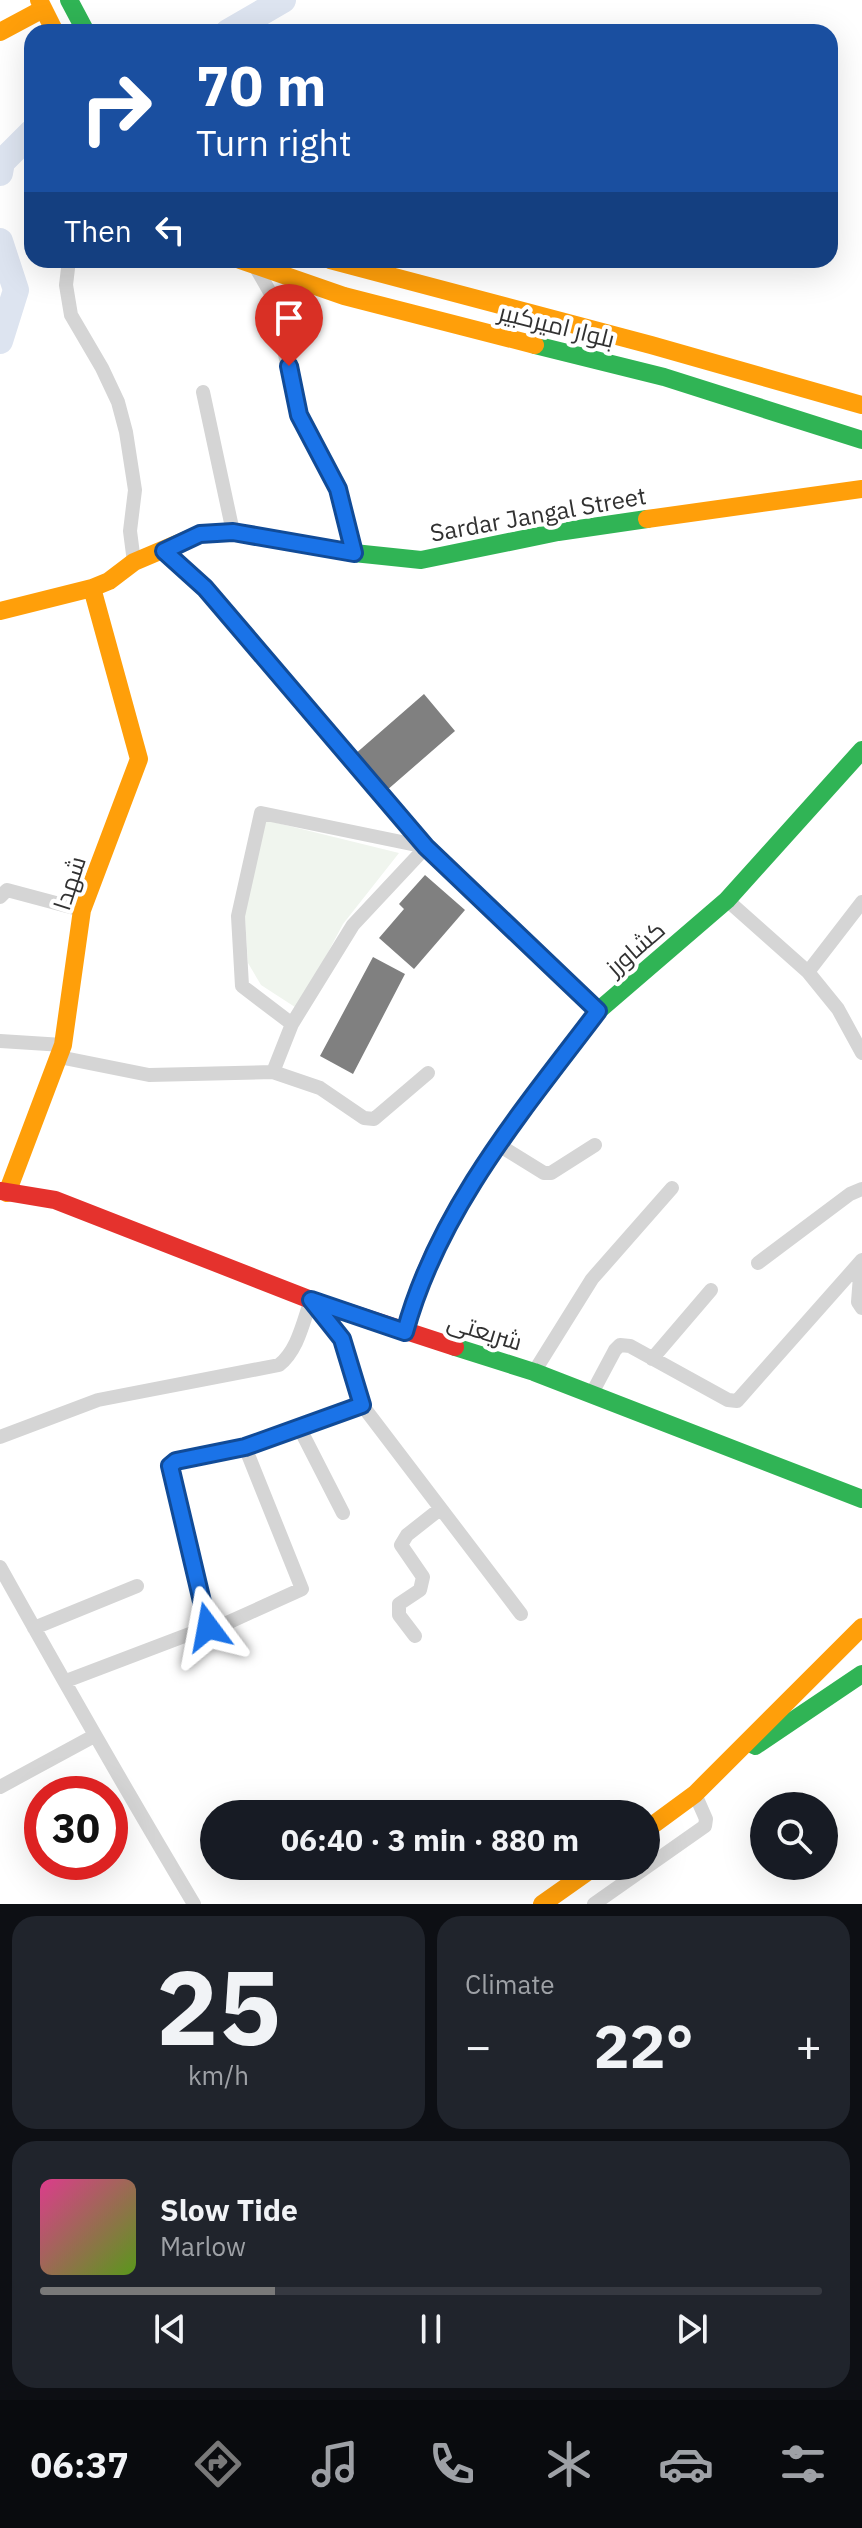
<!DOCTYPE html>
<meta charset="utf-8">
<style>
:root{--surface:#171b24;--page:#20242c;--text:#f1f3f6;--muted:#9ea1a6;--line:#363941;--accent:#797979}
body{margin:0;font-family:"IBM Plex Sans",Cairo,sans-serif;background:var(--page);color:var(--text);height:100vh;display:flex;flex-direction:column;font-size:30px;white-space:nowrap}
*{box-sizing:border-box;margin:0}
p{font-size:26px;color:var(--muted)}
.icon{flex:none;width:44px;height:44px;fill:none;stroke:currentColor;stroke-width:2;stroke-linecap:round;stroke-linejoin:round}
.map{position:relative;height:1904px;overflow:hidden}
.drawer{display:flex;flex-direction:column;gap:12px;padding:12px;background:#0d0f14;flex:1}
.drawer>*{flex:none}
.hud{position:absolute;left:24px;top:24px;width:814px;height:244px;border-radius:24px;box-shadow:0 8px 32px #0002;background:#1a4fa0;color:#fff;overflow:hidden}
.buttons{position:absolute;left:750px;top:1792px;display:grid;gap:16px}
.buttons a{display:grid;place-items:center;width:88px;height:88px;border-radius:50%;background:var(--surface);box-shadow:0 8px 32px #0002;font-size:40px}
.speed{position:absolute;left:24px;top:1776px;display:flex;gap:16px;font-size:40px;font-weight:700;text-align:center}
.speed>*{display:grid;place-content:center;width:104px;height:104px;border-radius:50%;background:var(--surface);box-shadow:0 8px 32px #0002;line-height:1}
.speed .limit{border:12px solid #d22;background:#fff;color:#111}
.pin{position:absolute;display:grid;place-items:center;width:68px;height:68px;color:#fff;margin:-82px -34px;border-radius:50% 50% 50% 0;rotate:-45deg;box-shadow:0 0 8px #0007}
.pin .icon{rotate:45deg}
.me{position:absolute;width:88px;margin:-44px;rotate:347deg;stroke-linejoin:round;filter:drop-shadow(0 0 6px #0008)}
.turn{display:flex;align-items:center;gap:28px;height:168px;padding:0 40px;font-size:36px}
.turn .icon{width:104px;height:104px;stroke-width:2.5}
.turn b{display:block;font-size:56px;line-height:68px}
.then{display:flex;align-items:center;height:76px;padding:0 40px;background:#0003;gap:16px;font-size:30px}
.big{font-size:60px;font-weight:700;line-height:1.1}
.drawer .widget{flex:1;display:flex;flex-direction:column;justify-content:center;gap:12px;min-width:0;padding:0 28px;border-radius:24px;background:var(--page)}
.drawer .dial{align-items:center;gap:0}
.dial b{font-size:104px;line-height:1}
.song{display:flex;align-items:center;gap:24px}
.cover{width:96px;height:96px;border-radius:12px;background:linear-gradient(135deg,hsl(330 70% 55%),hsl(90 70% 35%))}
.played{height:8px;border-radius:4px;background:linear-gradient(90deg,var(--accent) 30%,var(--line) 30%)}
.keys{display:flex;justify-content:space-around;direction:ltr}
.heat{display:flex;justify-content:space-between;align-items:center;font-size:44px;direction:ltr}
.drawer .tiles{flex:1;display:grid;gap:12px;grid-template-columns:1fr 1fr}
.widget:last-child{grid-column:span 2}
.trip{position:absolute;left:200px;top:1800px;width:460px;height:80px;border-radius:40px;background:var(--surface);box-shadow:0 8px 32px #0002;font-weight:700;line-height:80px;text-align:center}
.menu{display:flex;height:128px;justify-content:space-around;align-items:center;background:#090b0e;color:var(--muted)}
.menu .icon{width:56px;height:56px}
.menu .on{color:var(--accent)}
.menu b{font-size:36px;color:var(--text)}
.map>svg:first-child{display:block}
.green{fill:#f0f5ee}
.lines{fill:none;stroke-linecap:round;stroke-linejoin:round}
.river{stroke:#dde4f0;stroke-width:26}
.building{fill:#808080}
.street{stroke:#d5d5d5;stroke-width:14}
.fast{stroke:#30b455;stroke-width:18}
.slow{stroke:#ff9f0a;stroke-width:18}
.jam{stroke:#e5322d;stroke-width:18}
.route-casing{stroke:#114b97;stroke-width:20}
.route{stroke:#1a73e8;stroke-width:14}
.labels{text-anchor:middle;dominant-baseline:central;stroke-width:8;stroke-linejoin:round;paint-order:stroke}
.street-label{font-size:24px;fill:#313131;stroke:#fff}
</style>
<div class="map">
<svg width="862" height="1904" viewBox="0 0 862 1904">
<rect width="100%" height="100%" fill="#fff"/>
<path class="green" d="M263 822H273L399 853 343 924 298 1009 261 985 248 963 244 902Z"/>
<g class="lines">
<path class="river" d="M228 32 283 0
M0 173 2 162 32 132
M0 241 16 290 0 341"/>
</g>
<path class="building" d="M424 694 455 731 386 791 354 755Z
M425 875 465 910 414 969 379 938 404 909 399 904Z
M373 957 405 974 353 1074 320 1056Z"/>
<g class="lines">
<path class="street" d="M69 260 66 285 71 315 102 368 118 402 126 432 135 490 130 531 134 562
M255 266 271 294 299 415 338 489 354 553
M203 392 233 532
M164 551 205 588 426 847 598 1011
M0 897 7 890 82 910
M727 900 808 972 838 1009 862 1053
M808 972 862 902
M292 1024 242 986 238 916 261 813 426 847
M0 1041 63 1045
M59 1057 149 1075 273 1072 320 1088 364 1118 374 1119 428 1073
M273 1072 292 1024 353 925 426 847
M497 1144 544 1173H551L595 1145
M758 1263 850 1194 862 1189
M861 1263 858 1302 862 1308
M311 1301 342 1339 362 1405 521 1614
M652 1359 711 1290
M534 1372 592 1279 672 1188
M591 1395 615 1350 620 1345 630 1346 728 1400 737 1401 862 1260
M299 1427 343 1513
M0 1437 98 1400 279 1365C298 1350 303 1322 311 1300
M0 1567C63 1680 127 1792 194 1904
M208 1627 170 1466 172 1462 245 1447 362 1405
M34 1628 137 1586
M415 1636 399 1615V1604L420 1590 423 1577 401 1545 407 1535 440 1509
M66 1681 208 1627 227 1623 302 1589 245 1447
M0 1787 94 1736
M594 1904 705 1826 706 1819 695 1794"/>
<path class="fast" d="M69 0 86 32
M535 345 664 377 862 440
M291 542 354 553 421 560 558 532 647 519
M532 1098 598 1011 727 900 862 750
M455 1347 534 1372 862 1499
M755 1746 862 1674"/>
<path class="slow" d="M39 0 55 32
M0 32 43 9
M240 260 344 296 535 345
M330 260 651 345 862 405
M647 519 862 489
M0 611 92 588 109 581 134 562 200 534 233 532 291 542
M7 1193 63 1045 82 910 139 759 92 588
M646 1830 695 1794 862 1627
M542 1904 596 1866"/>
<path class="jam" d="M0 1191 55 1200 311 1300 455 1347
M405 1332C427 1246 479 1168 532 1098"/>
</g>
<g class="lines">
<defs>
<path id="route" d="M208 1627 170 1466 176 1461 245 1447 362 1405 342 1339 311 1300 405 1332C438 1210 523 1110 598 1011L426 847 205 588 164 551 200 534 233 532 354 553 338 489 299 415 289 366"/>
</defs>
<use href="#route" class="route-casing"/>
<use href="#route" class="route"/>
</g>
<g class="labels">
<g class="street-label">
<text transform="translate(557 325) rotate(14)">بلوار امیرکبیر</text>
<text transform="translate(538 514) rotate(-10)">Sardar Jangal Street</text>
<text transform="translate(69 883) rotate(-72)">شهدا</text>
<text transform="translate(635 948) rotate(-41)">کشاورز</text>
<text transform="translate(485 1331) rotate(17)">شریعتی</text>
</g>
</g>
</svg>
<div class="buttons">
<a><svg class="icon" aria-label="search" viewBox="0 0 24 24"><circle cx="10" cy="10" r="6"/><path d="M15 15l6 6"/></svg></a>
</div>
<div class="speed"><div class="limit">30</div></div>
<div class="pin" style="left:289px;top:366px;background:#d93025"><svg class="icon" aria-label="arrive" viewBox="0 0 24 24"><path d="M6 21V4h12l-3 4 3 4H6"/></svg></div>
<svg class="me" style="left:208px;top:1627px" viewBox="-20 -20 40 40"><path d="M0-17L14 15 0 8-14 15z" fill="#1a73e8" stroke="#fff" stroke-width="4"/></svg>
<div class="trip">06:40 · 3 min · 880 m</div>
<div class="hud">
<div class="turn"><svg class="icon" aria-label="right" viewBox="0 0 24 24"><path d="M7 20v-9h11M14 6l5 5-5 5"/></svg><div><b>70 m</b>Turn right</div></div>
<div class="then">Then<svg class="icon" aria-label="left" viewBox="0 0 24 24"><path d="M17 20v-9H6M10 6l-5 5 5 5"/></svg></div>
</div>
</div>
<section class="drawer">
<div class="tiles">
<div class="widget dial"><b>25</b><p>km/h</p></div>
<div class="widget"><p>Climate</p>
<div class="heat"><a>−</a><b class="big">22°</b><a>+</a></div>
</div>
<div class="widget">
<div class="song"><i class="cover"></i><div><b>Slow Tide</b><p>Marlow</p></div></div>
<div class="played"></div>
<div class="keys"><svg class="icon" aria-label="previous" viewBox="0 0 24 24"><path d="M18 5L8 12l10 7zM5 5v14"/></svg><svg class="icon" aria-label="pause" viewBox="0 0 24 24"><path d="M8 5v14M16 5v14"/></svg><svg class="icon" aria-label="next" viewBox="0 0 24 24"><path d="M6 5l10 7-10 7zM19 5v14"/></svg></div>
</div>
</div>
</section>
<nav class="menu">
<b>06:37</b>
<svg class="icon on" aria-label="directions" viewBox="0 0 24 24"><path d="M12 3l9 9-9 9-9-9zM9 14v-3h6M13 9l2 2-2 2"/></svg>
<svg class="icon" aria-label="music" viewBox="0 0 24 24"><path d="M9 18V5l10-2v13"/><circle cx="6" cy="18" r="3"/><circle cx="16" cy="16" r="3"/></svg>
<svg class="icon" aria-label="phone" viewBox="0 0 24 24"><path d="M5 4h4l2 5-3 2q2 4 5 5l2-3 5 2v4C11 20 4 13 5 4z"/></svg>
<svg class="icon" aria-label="climate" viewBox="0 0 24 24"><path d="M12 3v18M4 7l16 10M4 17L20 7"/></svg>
<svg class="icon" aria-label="car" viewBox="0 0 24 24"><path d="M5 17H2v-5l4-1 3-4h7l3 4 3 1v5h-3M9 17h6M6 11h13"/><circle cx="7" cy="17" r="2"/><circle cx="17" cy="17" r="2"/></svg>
<svg class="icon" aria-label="filters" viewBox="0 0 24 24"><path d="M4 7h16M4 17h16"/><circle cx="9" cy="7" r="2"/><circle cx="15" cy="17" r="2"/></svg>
</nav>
